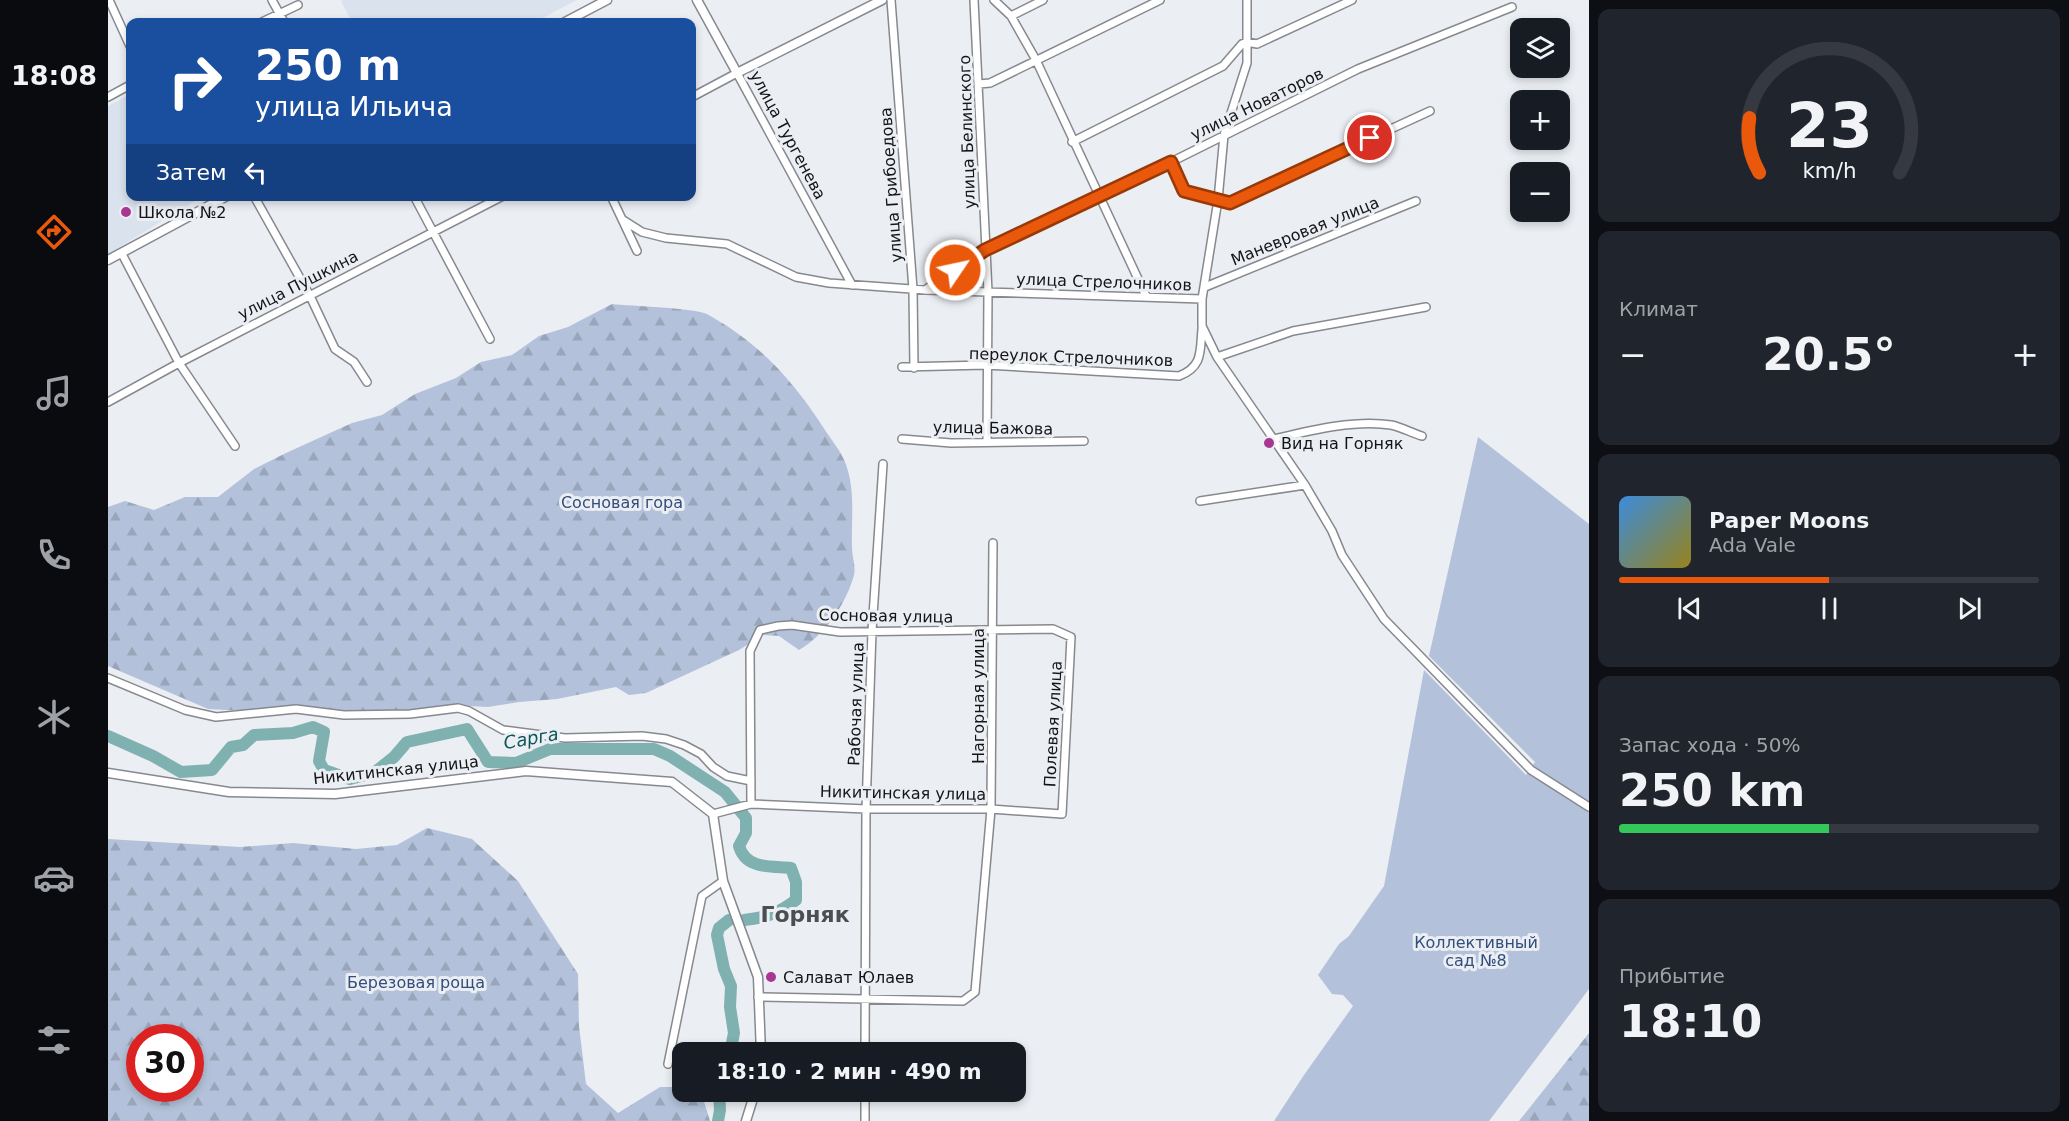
<!DOCTYPE html>
<html lang="ru">
<meta charset="utf-8">
<style>
:root{--surface:#171b24;--page:#20242c;--text:#f1f3f6;--muted:#9ea1a6;--line:#363941;--accent:#ea580c}
body{margin:0;font-family:"DejaVu Sans",sans-serif;background:var(--page);color:var(--text);height:100vh;display:flex;flex-direction:column;font-size:22px;white-space:nowrap}
*{box-sizing:border-box;margin:0}
p{font-size:20px;color:var(--muted)}
.icon{flex:none;width:33px;height:33px;fill:none;stroke:currentColor;stroke-width:2;stroke-linecap:round;stroke-linejoin:round}
.map{position:relative;flex:1;overflow:hidden}
.drawer{display:flex;flex-direction:column;gap:9px;padding:9px;background:#0d0f14;width:480px}
.drawer>*{flex:none}
.guide{position:absolute;left:18px;top:18px;width:570px;height:183px;border-radius:12px;box-shadow:0 3px 9px #0003;background:#1a4fa0;color:#fff;overflow:hidden}
.tools{position:absolute;left:1402px;top:18px;display:grid;gap:12px}
.tools a{display:grid;place-items:center;width:60px;height:60px;border-radius:12px;background:var(--surface);box-shadow:0 3px 9px #0003;font-size:30px}
.speed{position:absolute;left:18px;top:1024px;display:flex;gap:12px;font-size:30px;font-weight:700;text-align:center}
.speed>*{display:grid;place-content:center;width:78px;height:78px;border-radius:50%;background:var(--surface);box-shadow:0 3px 9px #0003;line-height:1}
.speed .limit{border:9px solid #d22;background:#fff;color:#111}
.pin{position:absolute;display:grid;place-items:center;width:51px;height:51px;color:#fff;margin:-26px;border:3px solid #fff;border-radius:50%;box-shadow:0 2px 6px #0007}
.me{position:absolute;width:66px;margin:-33px;rotate:56deg;stroke-linejoin:round;filter:drop-shadow(0 0 4px #0008)}
.turn{display:flex;align-items:center;gap:21px;height:126px;padding:0 30px;font-size:27px}
.turn .icon{width:78px;height:78px;stroke-width:2.5}
.turn b{display:block;font-size:42px;line-height:51px}
.then{display:flex;align-items:center;height:57px;padding:0 30px;background:#0003;gap:12px;font-size:22px}
.big{font-size:45px;font-weight:700;line-height:1.1}
.drawer .widget{flex:1;display:flex;flex-direction:column;justify-content:center;gap:9px;min-width:0;padding:0 21px;border-radius:12px;background:var(--page)}
.drawer .dial{align-items:center;gap:0}
.dial svg{height:156px;overflow:visible;fill:none;stroke:var(--line);stroke-width:7;stroke-linecap:round;text-anchor:middle}
.dial text{fill:var(--text);stroke:none}
.song{display:flex;align-items:center;gap:18px}
.cover{width:72px;height:72px;border-radius:9px;background:linear-gradient(135deg,hsl(210 70% 55%),hsl(50 70% 35%))}
.played{height:6px;border-radius:3px;background:linear-gradient(90deg,var(--accent) 50%,var(--line) 50%)}
.keys{display:flex;justify-content:space-around;direction:ltr}
.heat{display:flex;justify-content:space-between;align-items:center;font-size:33px;direction:ltr}
.charge{height:9px;border-radius:4px;background:linear-gradient(90deg,#34c759 50%,var(--line) 0)}
.trip{position:absolute;left:564px;top:1042px;width:354px;height:60px;border-radius:12px;background:var(--surface);box-shadow:0 3px 9px #0003;font-weight:700;line-height:60px;text-align:center}
main{display:flex;flex:1;min-height:0}
.dock{display:flex;flex-direction:column;width:108px;justify-content:space-around;align-items:center;background:#090b0e;color:var(--muted)}
.dock .icon{width:42px;height:42px}
.dock .on{color:var(--accent)}
.dock b{font-size:27px;color:var(--text)}
.map>svg:first-child{display:block}
.built{fill:#dae2ed}
.green{fill:#b3c2da}
.forest{fill:url(#forest-firs);fill-rule:evenodd}
.lines{fill:none;stroke-linecap:round;stroke-linejoin:round}
.river{stroke:#7fb1b1;stroke-width:12}
.minor-casing{stroke:#86898e;stroke-width:10}
.tertiary-casing{stroke:#86898e;stroke-width:11}
.minor{stroke:#fff;stroke-width:7}
.tertiary{stroke:#fff;stroke-width:8}
.route-casing{stroke:#983908;stroke-width:15}
.route{stroke:#ea580c;stroke-width:10}
.poi-dot{fill:#a83793;stroke:#ebeef3;stroke-width:2}
.labels{text-anchor:middle;dominant-baseline:central;stroke-width:6;stroke-linejoin:round;paint-order:stroke}
.street-label{font-size:16px;fill:#141517;stroke:#ebeef3}
.poi-label{font-size:16px;fill:#141517;stroke:#ebeef3;text-anchor:start}
.park-label{font-size:16px;fill:#324e7c;stroke:#ebeef3}
.water-label{font-size:18px;font-style:italic;fill:#0b5656;stroke:#ebeef3}
.district-label{font-size:22px;font-weight:bold;fill:#4c4e53;stroke:#ebeef3}
</style>
<main>
<nav class="dock">
<b>18:08</b>
<svg class="icon on" aria-label="directions" viewBox="0 0 24 24"><path d="M12 3l9 9-9 9-9-9zM9 14v-3h6M13 9l2 2-2 2"/></svg>
<svg class="icon" aria-label="music" viewBox="0 0 24 24"><path d="M9 18V5l10-2v13"/><circle cx="6" cy="18" r="3"/><circle cx="16" cy="16" r="3"/></svg>
<svg class="icon" aria-label="phone" viewBox="0 0 24 24"><path d="M5 4h4l2 5-3 2q2 4 5 5l2-3 5 2v4C11 20 4 13 5 4z"/></svg>
<svg class="icon" aria-label="climate" viewBox="0 0 24 24"><path d="M12 3v18M4 7l16 10M4 17L20 7"/></svg>
<svg class="icon" aria-label="car" viewBox="0 0 24 24"><path d="M5 17H2v-5l4-1 3-4h7l3 4 3 1v5h-3M9 17h6M6 11h13"/><circle cx="7" cy="17" r="2"/><circle cx="17" cy="17" r="2"/></svg>
<svg class="icon" aria-label="filters" viewBox="0 0 24 24"><path d="M4 7h16M4 17h16"/><circle cx="9" cy="7" r="2"/><circle cx="15" cy="17" r="2"/></svg>
</nav>
<div class="map">
<svg width="1481" height="1121" viewBox="0 0 1481 1121">
<defs>
<pattern id="forest-firs" width="22" height="20" patternUnits="userSpaceOnUse" patternTransform="scale(1.5)"><rect width="22" height="20" fill="#b3c2da"/><path d="M5 1l3.5 6h-7zM16 11l3.5 6h-7z" fill="#99a6ba"/></pattern>
</defs>
<rect width="100%" height="100%" fill="#ebeef3"/>
<path class="built" d="M235 0H469L427 22H244L233 1Z
M22 94V196H91L92 198 0 254V106Z"/>
<path class="green" d="M1370 437 1481 524V989L1381 1121H1166L1196 1075 1245 1006 1235 995 1224 994 1210 975 1231 944 1241 936 1276 886 1316 670 1418 775 1427 762 1321 656Z"/>
<path class="forest" d="M504 304C522 306 587 308 599 314 651 343 683 378 715 427 722 438 732 450 737 462 748 489 743 520 744 548 744 556 748 567 746 575 738 604 717 635 691 650L671 636 655 635 631 650 538 693 521 695 508 687 449 699 411 702 380 707 336 705 296 711 236 713 196 707 139 711 100 709 0 666V507L17 501 46 510 77 497H110L146 469 178 453 244 423 274 415 307 394 348 378 373 362 404 355 431 336 460 327Z
M319 828 364 839 410 881 470 974 471 1026 478 1084 510 1113 552 1087H574V1092H593L602 1121H0V839L132 847 185 843 248 849 289 845ZM32 1038H82V1089H32Z
M1481 1033V1121H1411Z"/>
<g class="lines">
<path class="river" d="M0 736 45 756 73 772 104 770 123 747 135 745 146 735 185 733 205 727 216 732 211 761 216 770 242 779 266 773 286 757 299 742 359 729 380 762 408 763 442 749H546L562 756 617 792 638 818V833L631 846C638 870 664 866 683 868L688 882V900C671 913 657 918 636 920
M621 920 611 928 609 935 616 969 623 986 622 1007 626 1033 622 1053
M610 1121 612 1110 611 1092"/>
<defs>
<path id="minor" d="M1 0 22 46
M164 0 176 22
M783 0 805 289 806 368
M866 0 880 292 879 442
M886 0 903 16 928 60 1038 296
M1139 0V63L1116 135 1110 200 1094 299V326L1109 357 1197 485 1224 531 1234 555 1276 619 1423 770 1481 807
M903 16 935 0
M154 22 190 5
M871 84 882 83 1052 0
M0 97 22 85
M584 97 629 73 744 285
M964 142 1115 66 1134 44 1139 42 1149 44 1244 0
M1063 162 1076 191 1122 203 1322 111
M146 196 202 296 227 349 246 362 259 382
M306 196 382 339
M503 196 529 251
M515 220 534 232 558 238 619 244 688 277 721 283 817 290 1094 299
M14 254 71 363 127 446
M1097 287 1308 201
M817 290 877 250 1063 162 1250 69 1404 7
M1109 357 1185 331 1318 307
M794 367 878 365 1071 376C1095 367 1092 351 1094 329
M0 402 71 363 395 196
M794 439 843 443 976 441
M1166 439C1200 431 1247 419 1283 425 1293 427 1304 433 1314 436
M1092 501 1197 485
M0 678 77 710 108 717 188 709 236 715 302 714 350 708 361 711 395 730 457 738 534 736 558 739 576 745 593 754 605 767 619 776 643 781
M605 814 643 804 758 809H883L954 814 963 637 945 629 732 632 684 625 670 626 652 630 642 651 643 804
M650 997 855 1001 867 992 883 809 885 543
M757 1053 758 809 764 631 775 464
M560 1064 594 896 615 881
M757 1121V1092"/>
<path id="tertiary" d="M589 0 629 73 774 0
M457 22 499 0
M0 260 119 196
M0 773 121 792 227 794 418 771 564 782 605 814 615 881 650 977 653 1053
M638 1121 647 1092"/>
</defs>
<use href="#minor" class="minor-casing"/>
<use href="#tertiary" class="tertiary-casing"/>
<use href="#minor" class="minor"/>
<use href="#tertiary" class="tertiary"/>
</g>
<g class="lines">
<defs>
<path id="route" d="M847 270 877 250 1063 162 1076 191 1122 203 1262 138"/>
</defs>
<use href="#route" class="route-casing"/>
<use href="#route" class="route"/>
</g>
<g class="poi-dot">
<circle cx="18" cy="212" r="6"/>
<circle cx="1161" cy="443" r="6"/>
<circle cx="663" cy="977" r="6"/>
</g>
<g class="labels">
<g class="street-label">
<text transform="translate(1149 104) rotate(-26)">улица Новаторов</text>
<text transform="translate(859 132) rotate(-92)">улица Белинского</text>
<text transform="translate(680 135) rotate(62)">улица Тургенева</text>
<text transform="translate(783 185) rotate(-94)">улица Грибоедова</text>
<text transform="translate(1197 231) rotate(-22)">Маневровая улица</text>
<text transform="translate(996 282) rotate(2)">улица Стрелочников</text>
<text transform="translate(190 285) rotate(-27)">улица Пушкина</text>
<text transform="translate(963 357) rotate(2)">переулок Стрелочников</text>
<text transform="translate(885 428) rotate(1)">улица Бажова</text>
<text transform="translate(778 616) rotate(1)">Сосновая улица</text>
<text transform="translate(870 696) rotate(-90)">Нагорная улица</text>
<text transform="translate(748 704) rotate(-88)">Рабочая улица</text>
<text transform="translate(945 724) rotate(-87)">Полевая улица</text>
<text transform="translate(288 770) rotate(-6)">Никитинская улица</text>
<text transform="translate(795 793) rotate(1)">Никитинская улица</text>
</g>
<g class="poi-label">
<text x="30" y="212">Школа №2</text>
<text x="1173" y="443">Вид на Горняк</text>
<text x="675" y="977">Салават Юлаев</text>
</g>
<g class="park-label">
<text x="514" y="502">Сосновая гора</text>
<text x="1368" y="942">Коллективный<tspan x="1368" dy="18">сад №8</tspan></text>
<text x="308" y="982">Березовая роща</text>
</g>
<g class="water-label">
<text transform="translate(423 738) rotate(-10)">Сарга</text>
</g>
<g class="district-label">
<text x="697" y="914">Горняк</text>
</g>
</g>
</svg>
<div class="tools">
<a><svg class="icon" aria-label="layers" viewBox="0 0 24 24"><path d="M12 4l9 5-9 5-9-5zM3 14l9 5 9-5"/></svg></a>
<a>+</a>
<a>−</a>
</div>
<div class="speed"><div class="limit">30</div></div>
<div class="pin" style="left:1262px;top:138px;background:#d93025"><svg class="icon" aria-label="arrive" viewBox="0 0 24 24"><path d="M6 21V4h12l-3 4 3 4H6"/></svg></div>
<svg class="me" style="left:847px;top:270px" viewBox="-20 -20 40 40"><circle r="17" fill="#ea580c" stroke="#fff" stroke-width="3"/><path d="M0-11L8 9 0 5-8 9z" fill="#fff"/></svg>
<div class="trip">18:10 · 2 мин · 490 m</div>
<div class="guide">
<div class="turn"><svg class="icon" aria-label="right" viewBox="0 0 24 24"><path d="M7 20v-9h11M14 6l5 5-5 5"/></svg><div><b>250 m</b>улица Ильича</div></div>
<div class="then">Затем<svg class="icon" aria-label="left" viewBox="0 0 24 24"><path d="M17 20v-9H6M10 6l-5 5 5 5"/></svg></div>
</div>
</div>
<section class="drawer">
<div class="widget dial"><svg viewBox="0 0 100 80">
<path d="M14 69A42 42 0 1 1 86 69"/>
<path d="M14 69A42 42 0 0 1 9 41" stroke="#ea580c"/>
<text x="50" y="56" font-size="32" font-weight="700">23</text>
<text x="50" y="72" font-size="11">km/h</text>
</svg></div>
<div class="widget"><p>Климат</p>
<div class="heat"><a>−</a><b class="big">20.5°</b><a>+</a></div>
</div>
<div class="widget">
<div class="song"><i class="cover"></i><div><b>Paper Moons</b><p>Ada Vale</p></div></div>
<div class="played"></div>
<div class="keys"><svg class="icon" aria-label="previous" viewBox="0 0 24 24"><path d="M18 5L8 12l10 7zM5 5v14"/></svg><svg class="icon" aria-label="pause" viewBox="0 0 24 24"><path d="M8 5v14M16 5v14"/></svg><svg class="icon" aria-label="next" viewBox="0 0 24 24"><path d="M6 5l10 7-10 7zM19 5v14"/></svg></div>
</div>
<div class="widget"><p>Запас хода · 50%</p><b class="big">250 km</b><div class="charge"></div></div>
<div class="widget"><p>Прибытие</p><b class="big">18:10</b></div>
</section>
</main>
